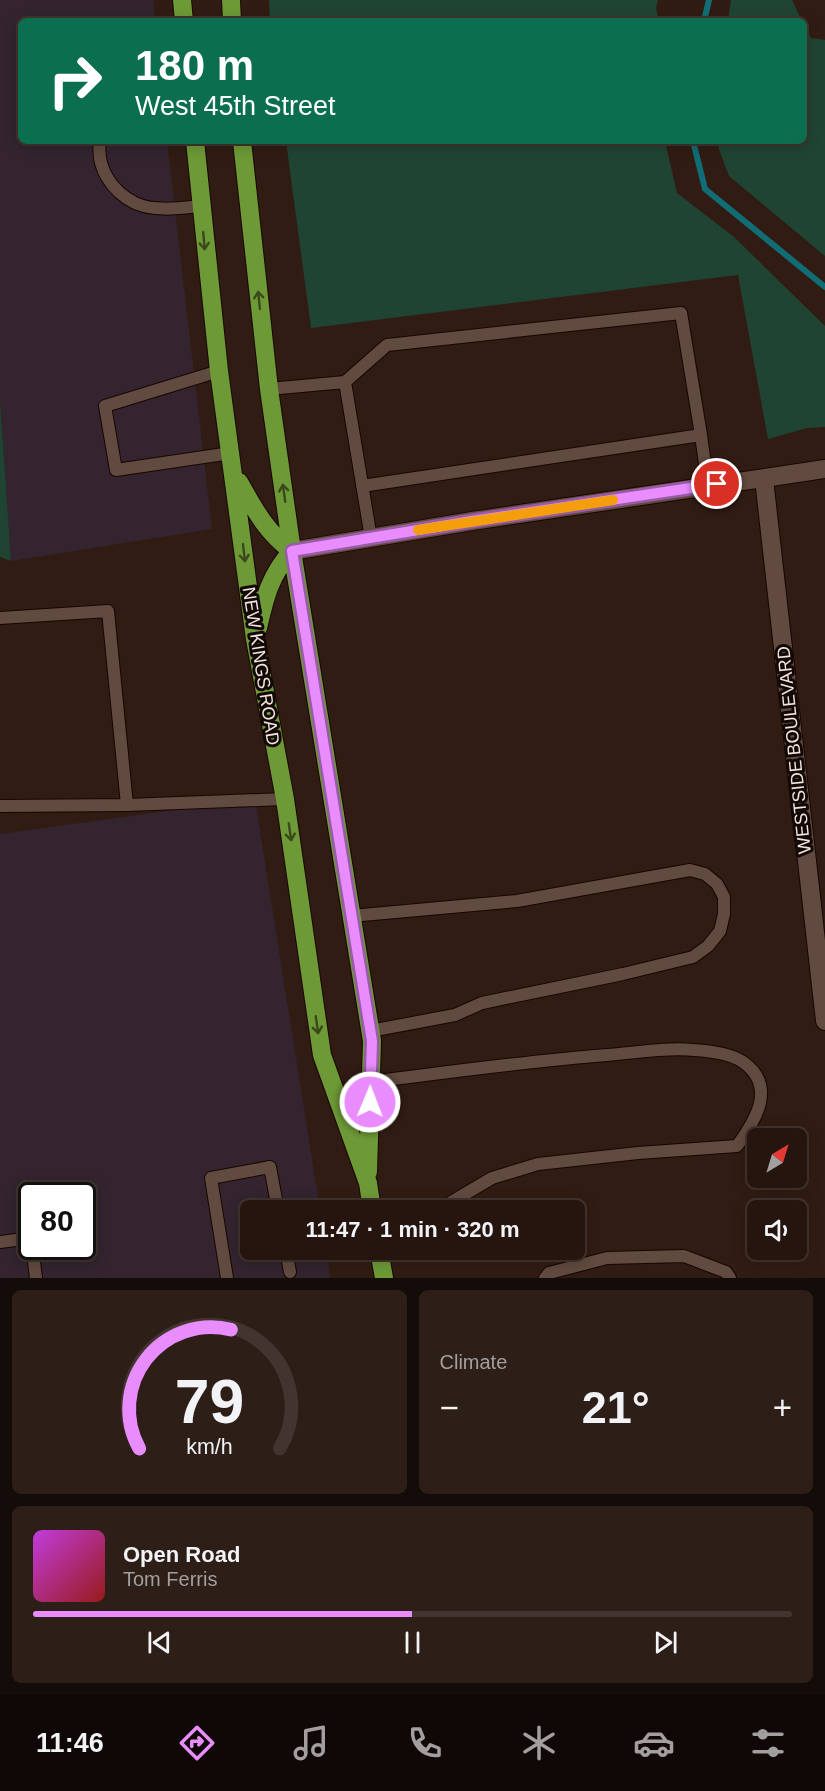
<!DOCTYPE html>
<meta charset="utf-8">
<style>
:root{--surface:#25150e;--page:#2d1e17;--text:#f1f3f6;--muted:#a39f9e;--line:#42342e;--accent:#e98dfe}
body{margin:0;font-family:Arial,sans-serif;background:var(--page);color:var(--text);height:100vh;display:flex;flex-direction:column;font-size:22px;white-space:nowrap}
*{box-sizing:border-box;margin:0}
p{font-size:20px;color:var(--muted)}
.icon{flex:none;width:33px;height:33px;fill:none;stroke:currentColor;stroke-width:2;stroke-linecap:round;stroke-linejoin:round}
.map{position:relative;height:1278px;overflow:hidden}
.side{display:flex;flex-direction:column;gap:12px;padding:12px;background:#140c08;flex:1}
.side>*{flex:none}
.hud{position:absolute;left:18px;top:18px;width:789px;height:126px;border-radius:9px;box-shadow:0 3px 15px #0003,0 0 0 2px var(--line);background:#0b6e4f;color:#fff;overflow:hidden}
.needle{width:39px;rotate:38deg}
.buttons{position:absolute;left:747px;top:1128px;display:grid;gap:12px}
.buttons a{display:grid;place-items:center;width:60px;height:60px;border-radius:9px;background:var(--surface);box-shadow:0 3px 15px #0003,0 0 0 2px var(--line);font-size:30px}
.speed{position:absolute;left:18px;top:1182px;display:flex;gap:12px;font-size:30px;font-weight:700;text-align:center}
.speed>*{display:grid;place-content:center;width:78px;height:78px;border-radius:50%;background:var(--surface);box-shadow:0 3px 15px #0003,0 0 0 2px var(--line);line-height:1}
.speed .limit{border:3px solid #111;border-radius:9px;background:#fff;color:#111}
.pin{position:absolute;display:grid;place-items:center;width:51px;height:51px;color:#fff;margin:-26px;border:3px solid #fff;border-radius:50%;box-shadow:0 2px 6px #0007}
.me{position:absolute;width:66px;margin:-33px;rotate:1deg;stroke-linejoin:round;filter:drop-shadow(0 0 4px #0008)}
.turn{display:flex;align-items:center;gap:21px;height:126px;padding:0 18px;font-size:27px}
.turn .icon{width:78px;height:78px;stroke-width:2.5}
.turn b{display:block;font-size:42px;line-height:51px}
.big{font-size:45px;font-weight:800;line-height:1.1}
.side .card{flex:1;display:flex;flex-direction:column;justify-content:center;gap:9px;min-width:0;padding:0 21px;border-radius:9px;background:var(--page)}
.side .dial{align-items:center;gap:0}
.dial svg{height:156px;overflow:visible;fill:none;stroke:var(--line);stroke-width:7;stroke-linecap:round;text-anchor:middle}
.dial text{fill:var(--text);stroke:none}
.song{display:flex;align-items:center;gap:18px}
.cover{width:72px;height:72px;border-radius:9px;background:linear-gradient(135deg,hsl(290 70% 55%),hsl(0 70% 35%))}
.played{height:6px;border-radius:3px;background:linear-gradient(90deg,var(--accent) 50%,var(--line) 50%)}
.keys{display:flex;justify-content:space-around;direction:ltr}
.heat{display:flex;justify-content:space-between;align-items:center;font-size:33px;direction:ltr}
.side .tiles{flex:1;display:grid;gap:12px;grid-template-columns:1fr 1fr}
.card:last-child{grid-column:span 2}
.trip{position:absolute;left:240px;top:1200px;width:345px;height:60px;border-radius:9px;background:var(--surface);box-shadow:0 3px 15px #0003,0 0 0 2px var(--line);font-weight:800;line-height:60px;text-align:center}
.tabs{display:flex;height:96px;justify-content:space-around;align-items:center;background:#0f0806;color:var(--muted)}
.tabs .icon{width:42px;height:42px}
.tabs .current{color:var(--accent)}
.tabs b{font-size:27px;color:var(--text)}
.map>svg:first-child{display:block}
.commercial{fill:#33242f;fill-rule:evenodd}
.green{fill:#204433}
.lines{fill:none;stroke-linecap:round;stroke-linejoin:round}
.stream{stroke:#116d75;stroke-width:6}
.service-casing{stroke:#180601;stroke-width:14}
.minor-casing{stroke:#180601;stroke-width:20}
.tertiary-casing{stroke:#180601;stroke-width:20}
.trunk-casing{stroke:#180601;stroke-width:20}
.service{stroke:#614a3f;stroke-width:12}
.minor{stroke:#614a3f;stroke-width:18}
.tertiary{stroke:#614a3f;stroke-width:18}
.trunk{stroke:#6d9a37;stroke-width:18}
.oneway{stroke:#3b4a1c}
.route-casing{stroke:#975ca5;stroke-width:15}
.route{stroke:#e98dfe;stroke-width:10}
.slow{stroke:#f59e0b;stroke-width:10}
.labels{text-anchor:middle;dominant-baseline:central;stroke-width:6;stroke-linejoin:round;paint-order:stroke}
.street-label{font-size:18px;fill:#f2e3dd;stroke:#120906}
</style>
<div class="map">
<svg width="825" height="1278" viewBox="0 0 825 1278">
<rect width="100%" height="100%" fill="#311c13"/>
<path class="commercial" d="M0 0H153L155 21H21V141H167L212 529 11 561 0 399Z
M255 799 320 1210H250V1250H326L330 1278H0V834ZM32 1196H82V1246H32Z"/>
<path class="green" d="M269 0H658L656 8 659 21H270Z
M731 0H792L802 21H728Z
M804 24 811 38 825 40V256L729 176 716 141H804Z
M286 141H665L677 193 734 237 825 326V427L807 428 768 439 738 275 311 328Z
M0 399 11 561 0 557Z"/>
<g class="lines">
<path class="stream" d="M704 21 709 0
M693 141 705 189 825 287"/>
<defs>
<path id="service" d="M100 141C96 167 111 191 135 203 154 212 181 208 201 206
M219 371 105 406 116 470 231 453
M345 382 387 345 681 313 701 435 362 486
M269 389 345 382 371 538
M701 435 708 486
M0 618 108 611 127 805 0 806
M127 805 285 799
M351 916 517 901 690 870 705 874 717 884 724 897V914L720 931 708 946 693 957 623 974 482 1003 455 1015 370 1031
M370 1082C449 1072 528 1061 607 1055 634 1053 668 1047 694 1050 710 1051 730 1053 743 1062 777 1086 756 1120 737 1146L638 1153 538 1164 492 1178 438 1210
M0 1242 31 1238 32 1243
M32 1246 36 1278
M286 1250 290 1272
M227 1278 211 1178 270 1167 278 1210
M545 1278 549 1273 607 1258 684 1256 726 1272 730 1278"/>
<path id="minor" d="M764 479 825 1021"/>
<path id="tertiary" d="M292 551 472 521 825 469"/>
<path id="trunk" d="M182 0 184 21
M231 0 232 21
M195 141 219 371 255 639 285 799 322 1055 368 1183 372 1210
M242 141 269 389 292 551 372 1041 368 1172
M239 482C255 510 266 532 292 551
M258 628C265 597 270 575 292 551
M379 1250 384 1278"/>
</defs>
<use href="#service" class="service-casing"/>
<use href="#minor" class="minor-casing"/>
<use href="#tertiary" class="tertiary-casing"/>
<use href="#trunk" class="trunk-casing"/>
<use href="#service" class="service"/>
<use href="#minor" class="minor"/>
<use href="#tertiary" class="tertiary"/>
<use href="#trunk" class="trunk"/>
</g>
<defs><path id="oneway-shaft" d="M-6 0H5M1.5-3L5.5 0L1.5 3" fill="none" stroke-width="1.6" stroke-linecap="round" stroke-linejoin="round" transform="scale(1.5)"/></defs>
<g class="oneway">
<use href="#oneway-shaft" transform="translate(204 241) rotate(85)"/>
<use href="#oneway-shaft" transform="translate(259 300) rotate(-96)"/>
<use href="#oneway-shaft" transform="translate(284 493) rotate(-98)"/>
<use href="#oneway-shaft" transform="translate(244 553) rotate(83)"/>
<use href="#oneway-shaft" transform="translate(290 832) rotate(82)"/>
<use href="#oneway-shaft" transform="translate(317 1025) rotate(82)"/>
</g>
<g class="lines">
<defs>
<path id="route" d="M370 1102 372 1041 292 551 472 521 717 484"/>
</defs>
<use href="#route" class="route-casing"/>
<use href="#route" class="route"/>
<path class="slow" d="M418 530 613 500"/>
</g>
<g class="labels">
<g class="street-label">
<text transform="translate(261 666) rotate(81)">NEW KINGS ROAD</text>
<text transform="translate(794 750) rotate(-96)">WESTSIDE BOULEVARD</text>
</g>
</g>
</svg>
<div class="buttons">
<a><svg class="needle" viewBox="-14 -14 28 28"><path d="M0-13l5 13h-10z" fill="#e53935"/><path d="M0 13l5-13h-10z" fill="#a39f9e"/></svg></a>
<a><svg class="icon" aria-label="sound" viewBox="0 0 24 24"><path d="M4 9h4l5-4v14l-5-4H4zM17 9q2 3 0 6"/></svg></a>
</div>
<div class="speed"><div class="limit">80</div></div>
<div class="pin" style="left:717px;top:484px;background:#d93025"><svg class="icon" aria-label="arrive" viewBox="0 0 24 24"><path d="M6 21V4h12l-3 4 3 4H6"/></svg></div>
<svg class="me" style="left:370px;top:1102px" viewBox="-20 -20 40 40"><circle r="17" fill="#e98dfe" stroke="#fff" stroke-width="3"/><path d="M0-11L8 9 0 5-8 9z" fill="#fff"/></svg>
<div class="trip">11:47 · 1 min · 320 m</div>
<div class="hud">
<div class="turn"><svg class="icon" aria-label="right" viewBox="0 0 24 24"><path d="M7 20v-9h11M14 6l5 5-5 5"/></svg><div><b>180 m</b>West 45th Street</div></div>
</div>
</div>
<section class="side">
<div class="tiles">
<div class="card dial"><svg viewBox="0 0 100 80">
<path d="M14 69A42 42 0 1 1 86 69"/>
<path d="M14 69A42 42 0 0 1 61 8" stroke="#e98dfe"/>
<text x="50" y="56" font-size="32" font-weight="700">79</text>
<text x="50" y="72" font-size="11">km/h</text>
</svg></div>
<div class="card"><p>Climate</p>
<div class="heat"><a>−</a><b class="big">21°</b><a>+</a></div>
</div>
<div class="card">
<div class="song"><i class="cover"></i><div><b>Open Road</b><p>Tom Ferris</p></div></div>
<div class="played"></div>
<div class="keys"><svg class="icon" aria-label="previous" viewBox="0 0 24 24"><path d="M18 5L8 12l10 7zM5 5v14"/></svg><svg class="icon" aria-label="pause" viewBox="0 0 24 24"><path d="M8 5v14M16 5v14"/></svg><svg class="icon" aria-label="next" viewBox="0 0 24 24"><path d="M6 5l10 7-10 7zM19 5v14"/></svg></div>
</div>
</div>
</section>
<nav class="tabs">
<b>11:46</b>
<svg class="icon current" aria-label="directions" viewBox="0 0 24 24"><path d="M12 3l9 9-9 9-9-9zM9 14v-3h6M13 9l2 2-2 2"/></svg>
<svg class="icon" aria-label="music" viewBox="0 0 24 24"><path d="M9 18V5l10-2v13"/><circle cx="6" cy="18" r="3"/><circle cx="16" cy="16" r="3"/></svg>
<svg class="icon" aria-label="phone" viewBox="0 0 24 24"><path d="M5 4h4l2 5-3 2q2 4 5 5l2-3 5 2v4C11 20 4 13 5 4z"/></svg>
<svg class="icon" aria-label="climate" viewBox="0 0 24 24"><path d="M12 3v18M4 7l16 10M4 17L20 7"/></svg>
<svg class="icon" aria-label="car" viewBox="0 0 24 24"><path d="M5 17H2v-5l4-1 3-4h7l3 4 3 1v5h-3M9 17h6M6 11h13"/><circle cx="7" cy="17" r="2"/><circle cx="17" cy="17" r="2"/></svg>
<svg class="icon" aria-label="filters" viewBox="0 0 24 24"><path d="M4 7h16M4 17h16"/><circle cx="9" cy="7" r="2"/><circle cx="15" cy="17" r="2"/></svg>
</nav>
